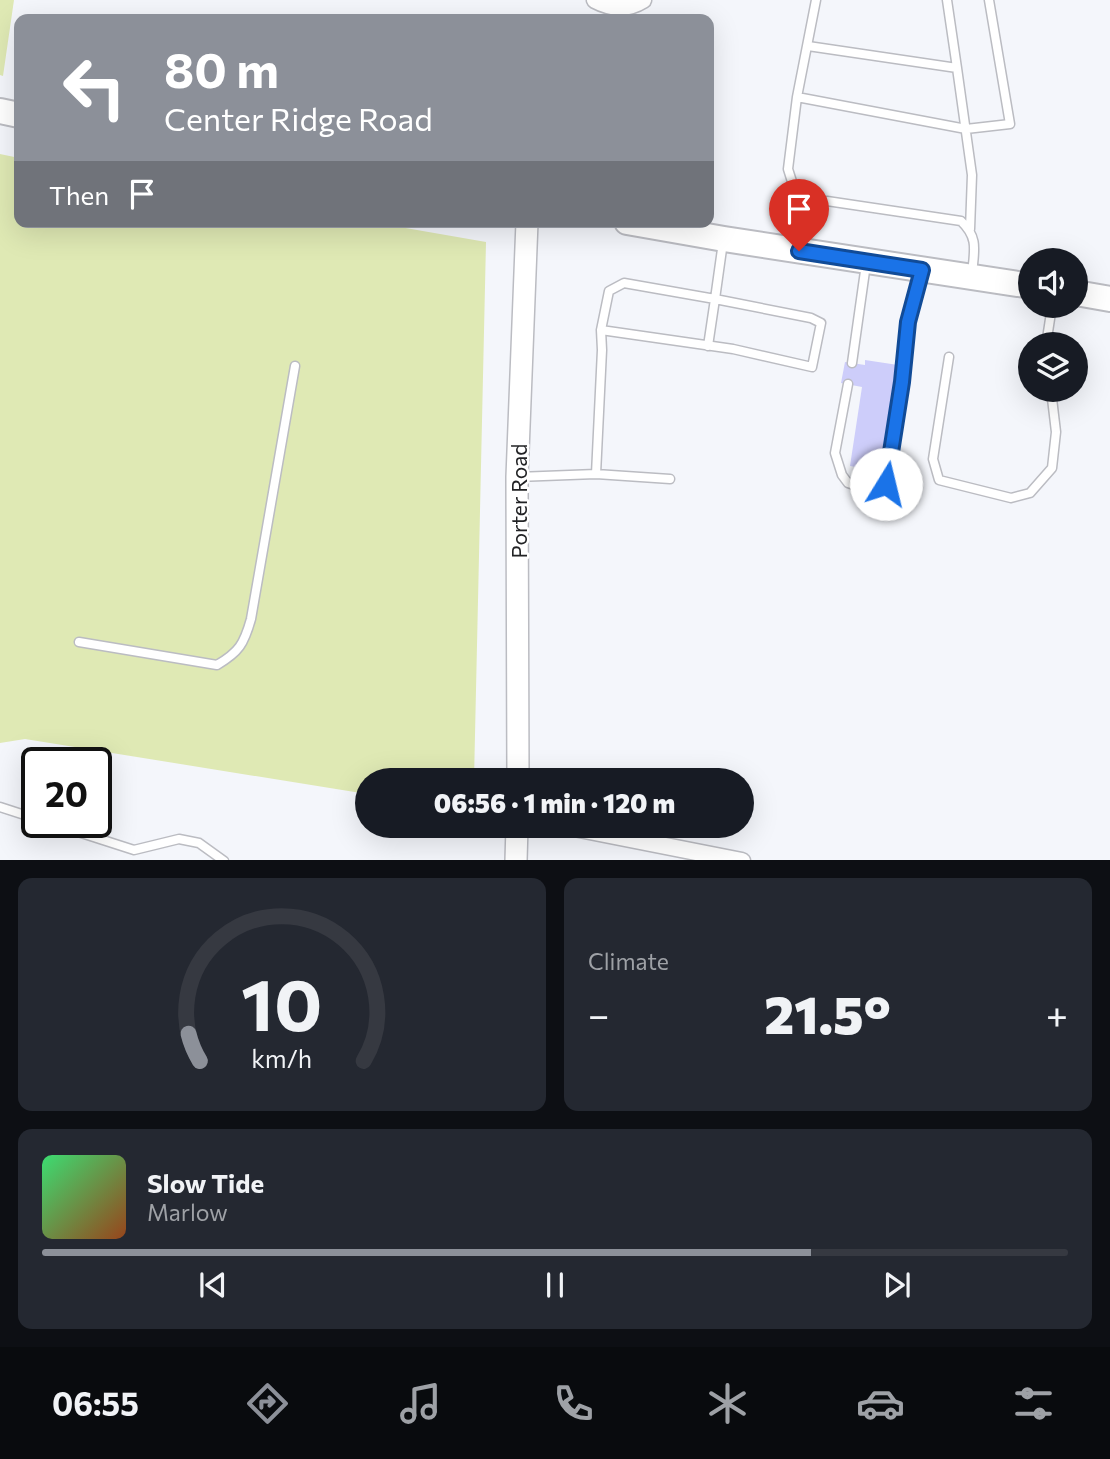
<!DOCTYPE html>
<meta charset="utf-8">
<style>
:root{--surface:#171b24;--page:#242831;--text:#f1f3f6;--muted:#9ea1a6;--line:#363941;--accent:#8c9099}
body{margin:0;font-family:Commissioner,sans-serif;background:var(--page);color:var(--text);height:100vh;display:flex;flex-direction:column;font-size:26px;white-space:nowrap}
*{box-sizing:border-box;margin:0}
p{font-size:23px;color:var(--muted)}
.icon{flex:none;width:38px;height:38px;fill:none;stroke:currentColor;stroke-width:2;stroke-linecap:round;stroke-linejoin:round}
.map{position:relative;height:860px;overflow:hidden}
.sheet{display:flex;flex-direction:column;gap:18px;padding:18px;background:#0d0f14;flex:1}
.sheet>*{flex:none}
.guide{position:absolute;left:14px;top:14px;width:700px;height:214px;border-radius:14px;box-shadow:0 7px 28px #0002;background:#8c9099;color:#fff;overflow:hidden}
.controls{position:absolute;left:1018px;top:248px;display:grid;gap:14px}
.controls a{display:grid;place-items:center;width:70px;height:70px;border-radius:50%;background:var(--surface);box-shadow:0 7px 28px #0002;font-size:35px}
.speed{position:absolute;left:21px;top:747px;display:flex;gap:14px;font-size:35px;font-weight:700;text-align:center}
.speed>*{display:grid;place-content:center;width:91px;height:91px;border-radius:50%;background:var(--surface);box-shadow:0 7px 28px #0002;line-height:1}
.speed .limit{border:4px solid #111;border-radius:10px;background:#fff;color:#111}
.pin{position:absolute;display:grid;place-items:center;width:60px;height:60px;color:#fff;margin:-72px -30px;border-radius:50% 50% 50% 0;rotate:-45deg;box-shadow:0 0 7px #0007}
.pin .icon{rotate:45deg}
.me{position:absolute;width:77px;margin:-38px;rotate:9deg;stroke-linejoin:round;filter:drop-shadow(0 0 5px #0008)}
.turn{display:flex;align-items:center;gap:24px;height:147px;padding:0 35px;font-size:32px}
.turn .icon{width:91px;height:91px;stroke-width:2.5}
.turn b{display:block;font-size:49px;line-height:60px}
.then{display:flex;align-items:center;height:66px;padding:0 35px;background:#0003;gap:14px;font-size:26px}
.big{font-size:52px;font-weight:800;line-height:1.1}
.sheet .tile{flex:1;display:flex;flex-direction:column;justify-content:center;gap:10px;min-width:0;padding:0 24px;border-radius:14px;background:var(--page)}
.sheet .dial{align-items:center;gap:0}
.dial svg{height:182px;overflow:visible;fill:none;stroke:var(--line);stroke-width:7;stroke-linecap:round;text-anchor:middle}
.dial text{fill:var(--text);stroke:none}
.song{display:flex;align-items:center;gap:21px}
.cover{width:84px;height:84px;border-radius:10px;background:linear-gradient(135deg,hsl(140 70% 55%),hsl(20 70% 35%))}
.played{height:7px;border-radius:4px;background:linear-gradient(90deg,var(--accent) 75%,var(--line) 75%)}
.keys{display:flex;justify-content:space-around;direction:ltr}
.heat{display:flex;justify-content:space-between;align-items:center;font-size:38px;direction:ltr}
.sheet .tiles{flex:1;display:grid;gap:18px;grid-template-columns:1fr 1fr}
.tile:last-child{grid-column:span 2}
.trip{position:absolute;left:355px;top:768px;width:399px;height:70px;border-radius:35px;background:var(--surface);box-shadow:0 7px 28px #0002;font-weight:800;line-height:70px;text-align:center}
.menu{display:flex;height:112px;justify-content:space-around;align-items:center;background:#090b0e;color:var(--muted)}
.menu .icon{width:49px;height:49px}
.menu .current{color:var(--accent)}
.menu b{font-size:32px;color:var(--text)}
.map>svg:first-child{display:block}
.green{fill:#dfe9b4}
.building{fill:#cdcdfa}
.lines{fill:none;stroke-linecap:round;stroke-linejoin:round}
.service-casing{stroke:#bbbcc2;stroke-width:11}
.minor-casing{stroke:#bbbcc2;stroke-width:19}
.secondary-casing{stroke:#bbbcc2;stroke-width:24}
.primary-casing{stroke:#bbbcc2;stroke-width:28}
.service{stroke:#fff;stroke-width:8}
.minor{stroke:#fff;stroke-width:16}
.secondary{stroke:#fff;stroke-width:21}
.primary{stroke:#fff;stroke-width:24}
.route-casing{stroke:#114b97;stroke-width:18}
.route{stroke:#1a73e8;stroke-width:12}
.labels{text-anchor:middle;dominant-baseline:central;stroke-width:5;stroke-linejoin:round;paint-order:stroke}
.street-label{font-size:21px;fill:#222325;stroke:#fff}
</style>
<div class="map">
<svg width="1110" height="861" viewBox="0 0 1110 861">
<rect width="100%" height="100%" fill="#f4f6fb"/>
<path class="green" d="M0 0H14L3 76 0 75Z
M0 154 19 158V222H371L486 242 474 780H368L367 794 25 739 0 743Z"/>
<path class="building" d="M865 360 898 365 881 471 850 466 862 387 841 383 845 362 865 365Z"/>
<g class="lines">
<defs>
<path id="service" d="M947 0 957 68
M808 46 957 68 972 175 970 229
M797 97 966 129 1010 124 989 0
M808 211 794 188 788 169 797 97 816 0
M800 247C805 224 802 208 827 201L961 221C979 238 974 251 972 274
M601 330 609 291 624 283 715 299 708 346
M1046 345 1052 306
M949 357 933 459 939 480 1011 498 1030 493 1052 468 1056 432 1051 390
M852 363 866 264
M848 384 835 453 842 475 848 483 874 492 886 484 902 382 908 322 922 271
M596 474 670 479
M517 477 596 474 602 350 601 330 733 349 812 367 821 323 811 318 715 299 723 242
M79 642 217 665C239 652 244 644 251 619L295 366
M0 807 37 819
M47 822 134 850 179 839 199 843 224 861"/>
<path id="minor" d="M595 0C612 9 627 10 643 0
M564 826 742 861"/>
<path id="secondary" d="M518 780 517 477 527 222
M516 861 517 826"/>
<path id="primary" d="M0 111 19 115
M627 222 724 239 1031 286
M1076 293 1110 299"/>
</defs>
<use href="#service" class="service-casing"/>
<use href="#minor" class="minor-casing"/>
<use href="#secondary" class="secondary-casing"/>
<use href="#primary" class="primary-casing"/>
<use href="#service" class="service"/>
<use href="#minor" class="minor"/>
<use href="#secondary" class="secondary"/>
<use href="#primary" class="primary"/>
</g>
<g class="lines">
<defs>
<path id="route" d="M799 251 922 270 908 322 902 382 886 484"/>
</defs>
<use href="#route" class="route-casing"/>
<use href="#route" class="route"/>
</g>
<g class="labels">
<g class="street-label">
<text transform="translate(518 501) rotate(-90)">Porter Road</text>
</g>
</g>
</svg>
<div class="controls">
<a><svg class="icon" aria-label="sound" viewBox="0 0 24 24"><path d="M4 9h4l5-4v14l-5-4H4zM17 9q2 3 0 6"/></svg></a>
<a><svg class="icon" aria-label="layers" viewBox="0 0 24 24"><path d="M12 4l9 5-9 5-9-5zM3 14l9 5 9-5"/></svg></a>
</div>
<div class="speed"><div class="limit">20</div></div>
<div class="pin" style="left:799px;top:251px;background:#d93025"><svg class="icon" aria-label="arrive" viewBox="0 0 24 24"><path d="M6 21V4h12l-3 4 3 4H6"/></svg></div>
<svg class="me" style="left:886px;top:484px" viewBox="-20 -20 40 40"><circle r="19" fill="#fff"/><path d="M0-13L10 11 0 6-10 11z" fill="#1a73e8"/></svg>
<div class="trip">06:56 · 1 min · 120 m</div>
<div class="guide">
<div class="turn"><svg class="icon" aria-label="left" viewBox="0 0 24 24"><path d="M17 20v-9H6M10 6l-5 5 5 5"/></svg><div><b>80 m</b>Center Ridge Road</div></div>
<div class="then">Then<svg class="icon" aria-label="arrive" viewBox="0 0 24 24"><path d="M6 21V4h12l-3 4 3 4H6"/></svg></div>
</div>
</div>
<section class="sheet">
<div class="tiles">
<div class="tile dial"><svg viewBox="0 0 100 80">
<path d="M14 69A42 42 0 1 1 86 69"/>
<path d="M14 69A42 42 0 0 1 9 57" stroke="#8c9099"/>
<text x="50" y="56" font-size="32" font-weight="700">10</text>
<text x="50" y="72" font-size="11">km/h</text>
</svg></div>
<div class="tile"><p>Climate</p>
<div class="heat"><a>−</a><b class="big">21.5°</b><a>+</a></div>
</div>
<div class="tile">
<div class="song"><i class="cover"></i><div><b>Slow Tide</b><p>Marlow</p></div></div>
<div class="played"></div>
<div class="keys"><svg class="icon" aria-label="previous" viewBox="0 0 24 24"><path d="M18 5L8 12l10 7zM5 5v14"/></svg><svg class="icon" aria-label="pause" viewBox="0 0 24 24"><path d="M8 5v14M16 5v14"/></svg><svg class="icon" aria-label="next" viewBox="0 0 24 24"><path d="M6 5l10 7-10 7zM19 5v14"/></svg></div>
</div>
</div>
</section>
<nav class="menu">
<b>06:55</b>
<svg class="icon current" aria-label="directions" viewBox="0 0 24 24"><path d="M12 3l9 9-9 9-9-9zM9 14v-3h6M13 9l2 2-2 2"/></svg>
<svg class="icon" aria-label="music" viewBox="0 0 24 24"><path d="M9 18V5l10-2v13"/><circle cx="6" cy="18" r="3"/><circle cx="16" cy="16" r="3"/></svg>
<svg class="icon" aria-label="phone" viewBox="0 0 24 24"><path d="M5 4h4l2 5-3 2q2 4 5 5l2-3 5 2v4C11 20 4 13 5 4z"/></svg>
<svg class="icon" aria-label="climate" viewBox="0 0 24 24"><path d="M12 3v18M4 7l16 10M4 17L20 7"/></svg>
<svg class="icon" aria-label="car" viewBox="0 0 24 24"><path d="M5 17H2v-5l4-1 3-4h7l3 4 3 1v5h-3M9 17h6M6 11h13"/><circle cx="7" cy="17" r="2"/><circle cx="17" cy="17" r="2"/></svg>
<svg class="icon" aria-label="filters" viewBox="0 0 24 24"><path d="M4 7h16M4 17h16"/><circle cx="9" cy="7" r="2"/><circle cx="15" cy="17" r="2"/></svg>
</nav>
